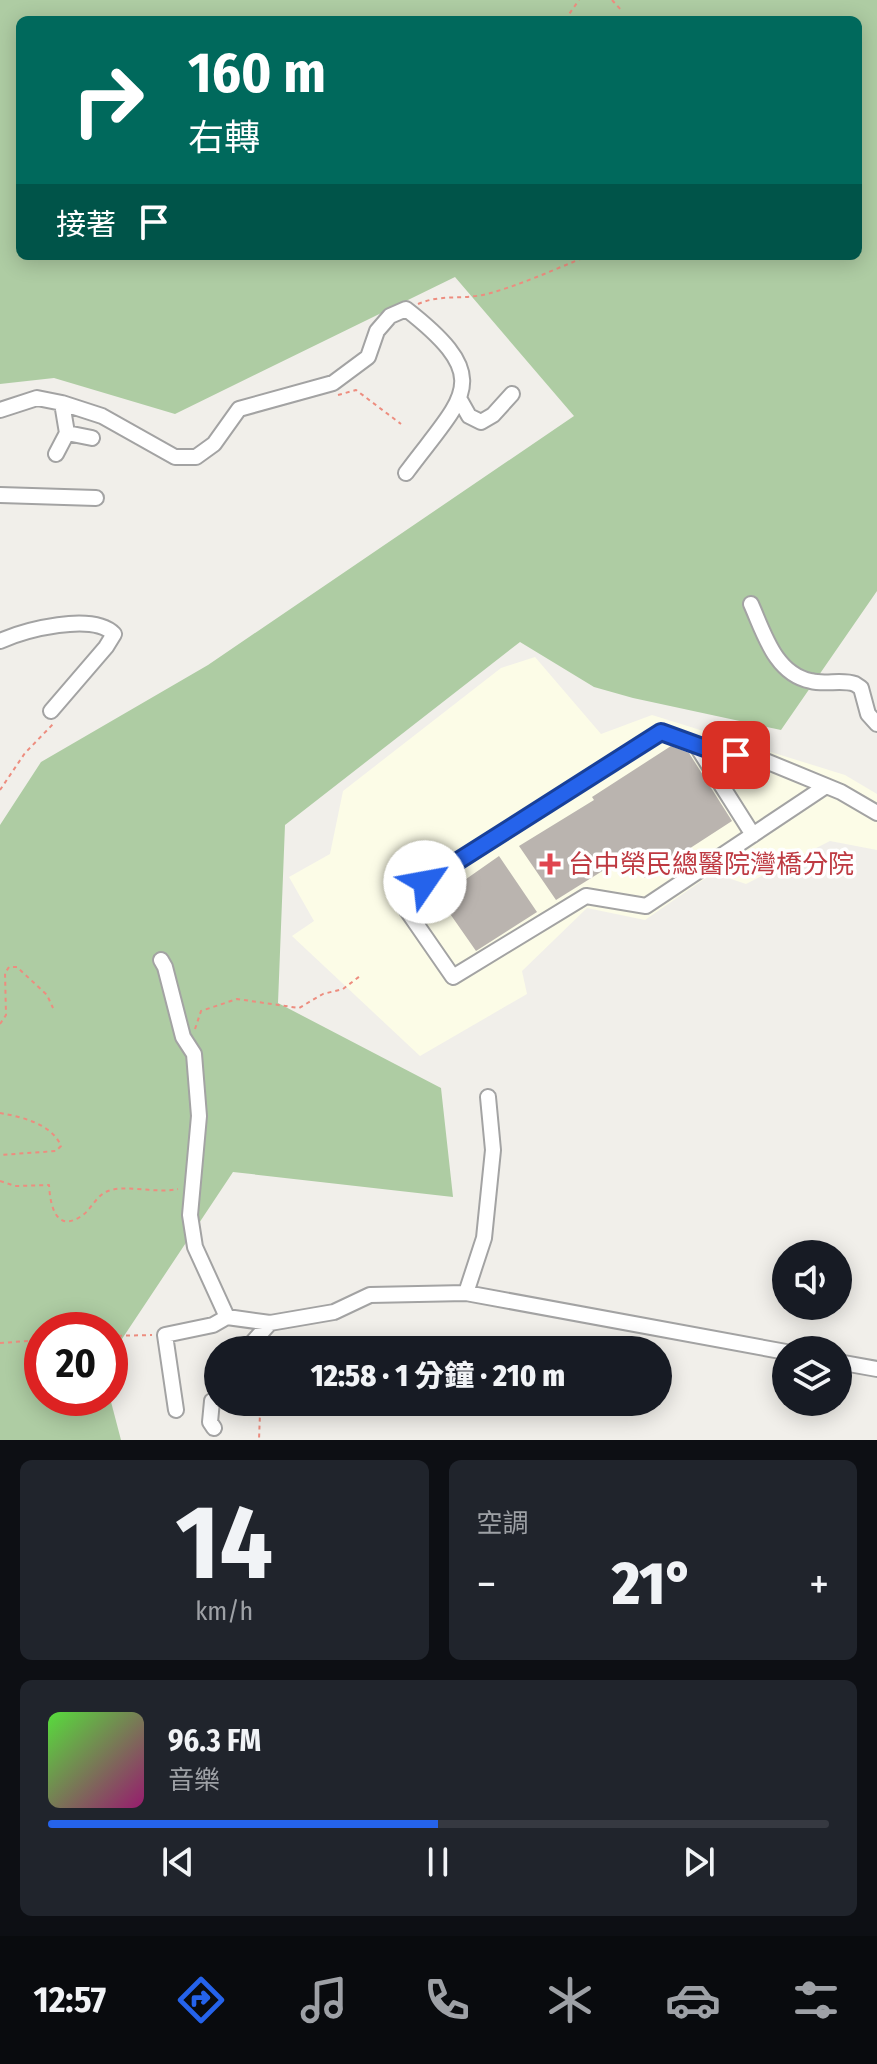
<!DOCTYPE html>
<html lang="zh-TW">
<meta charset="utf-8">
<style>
:root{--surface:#171b24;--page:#20242c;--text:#f1f3f6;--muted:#9ea1a6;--line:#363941;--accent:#2563eb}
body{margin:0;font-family:"Fira Sans Condensed","Noto Sans TC",sans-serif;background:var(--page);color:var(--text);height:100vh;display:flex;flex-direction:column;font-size:30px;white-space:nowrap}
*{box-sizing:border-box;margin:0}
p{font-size:26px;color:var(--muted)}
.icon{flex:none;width:44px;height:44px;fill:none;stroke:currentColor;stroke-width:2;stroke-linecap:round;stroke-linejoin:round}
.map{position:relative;height:1440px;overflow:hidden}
.details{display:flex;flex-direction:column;gap:20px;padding:20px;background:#0d0f14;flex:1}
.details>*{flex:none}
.guide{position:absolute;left:16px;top:16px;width:846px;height:244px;border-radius:12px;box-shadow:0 4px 20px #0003;background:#00695c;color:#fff;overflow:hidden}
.buttons{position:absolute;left:772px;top:1240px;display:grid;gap:16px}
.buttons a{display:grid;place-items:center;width:80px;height:80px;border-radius:50%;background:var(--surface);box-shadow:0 4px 20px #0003;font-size:40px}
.speed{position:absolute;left:24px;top:1312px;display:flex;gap:16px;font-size:40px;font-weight:700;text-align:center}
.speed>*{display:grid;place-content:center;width:104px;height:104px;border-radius:50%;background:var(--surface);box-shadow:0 4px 20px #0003;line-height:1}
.speed .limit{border:12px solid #d22;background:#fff;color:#111}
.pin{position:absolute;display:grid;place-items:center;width:68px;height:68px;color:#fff;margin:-34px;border-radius:16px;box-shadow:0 4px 12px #0006}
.me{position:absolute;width:88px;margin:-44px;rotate:57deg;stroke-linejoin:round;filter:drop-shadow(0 0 6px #0008)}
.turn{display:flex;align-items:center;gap:28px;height:168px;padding:0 40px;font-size:36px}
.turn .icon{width:104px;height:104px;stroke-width:2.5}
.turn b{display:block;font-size:56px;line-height:68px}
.then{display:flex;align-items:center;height:76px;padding:0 40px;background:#0003;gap:16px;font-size:30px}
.big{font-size:60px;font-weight:800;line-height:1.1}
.details .card{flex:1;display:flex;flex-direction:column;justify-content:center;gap:12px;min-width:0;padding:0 28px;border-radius:12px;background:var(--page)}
.details .dial{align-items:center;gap:0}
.dial b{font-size:104px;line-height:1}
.song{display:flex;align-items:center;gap:24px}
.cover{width:96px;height:96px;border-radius:12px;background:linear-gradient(135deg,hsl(110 70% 55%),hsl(320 70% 35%))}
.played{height:8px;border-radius:4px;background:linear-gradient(90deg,var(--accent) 50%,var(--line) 50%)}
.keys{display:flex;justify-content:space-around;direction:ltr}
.heat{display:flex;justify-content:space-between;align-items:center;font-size:44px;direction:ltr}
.details .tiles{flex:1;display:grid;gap:20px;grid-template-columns:1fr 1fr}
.card:last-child{grid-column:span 2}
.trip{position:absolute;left:204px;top:1336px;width:468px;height:80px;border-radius:40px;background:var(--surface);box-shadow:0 4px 20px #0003;font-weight:800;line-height:80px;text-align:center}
.tab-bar{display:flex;height:128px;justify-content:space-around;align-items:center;background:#090b0e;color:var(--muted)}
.tab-bar .icon{width:56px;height:56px}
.tab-bar .on{color:var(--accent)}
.tab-bar b{font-size:36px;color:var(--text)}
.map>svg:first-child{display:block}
.education{fill:#fcfce7}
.forest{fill:#aecca3;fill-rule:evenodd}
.building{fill:#bab4af}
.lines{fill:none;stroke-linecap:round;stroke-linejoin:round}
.minor-casing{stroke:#a3a3a3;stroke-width:18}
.path{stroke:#ed8d7f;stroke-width:2;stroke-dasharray:4 4;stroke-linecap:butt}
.minor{stroke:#fff;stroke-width:14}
.route-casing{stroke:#184099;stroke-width:20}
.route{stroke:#2563eb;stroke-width:14}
.health-dot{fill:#e0444e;stroke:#fff;stroke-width:3}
.labels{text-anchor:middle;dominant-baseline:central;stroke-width:7;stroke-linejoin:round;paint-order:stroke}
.health-label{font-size:26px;fill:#be3a42;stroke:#fff;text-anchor:start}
</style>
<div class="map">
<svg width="877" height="1440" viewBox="0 0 877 1440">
<rect width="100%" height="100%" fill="#f1efea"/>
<path class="education" d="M535 657 601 734 652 715 845 775 877 794V850L830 841 746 884 713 873 645 920 587 908 522 971 527 994 420 1056 292 936 314 921 289 877 330 854 343 791 501 668Z"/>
<path class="forest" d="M0 0H877V591L781 730 633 698 594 687 520 642 285 825 278 1003 441 1088 453 1197 233 1172 110 1357V1330H42V1398H110L121 1440H0V825L41 762 208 665 574 416 455 277 175 414 54 378 0 384ZM20 20H858V256H20Z"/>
<path class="building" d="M671 746 689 753 732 821 644 878 628 855 556 900 519 846 594 800 592 797Z
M499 856 537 912 476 951 439 898Z"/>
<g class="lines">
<defs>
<path id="minor" d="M460 400 469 416 481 422 493 415 512 394
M62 403 67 433 92 438
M0 410 37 398 62 403 102 416 175 457H196L214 444 239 409 333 383 368 357 377 331 390 316 406 309C497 380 463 396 406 473
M56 454 67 433
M0 495 96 498
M751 604C764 633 775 674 811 681 825 685 842 679 855 684L861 688 868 714 877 724
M0 641C25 630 92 612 114 634L106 647 51 711
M696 745 753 835
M826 786 646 906 586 896 453 977 399 899 661 732 716 752 756 757 841 792 877 813
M161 960 165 967 183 1037 194 1054 199 1116 190 1215 195 1247 227 1317 270 1323 334 1312 370 1295 466 1293 786 1352
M466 1293 484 1238 493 1150 488 1097
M250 1350 251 1344 270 1323
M838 1362 877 1369
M176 1410 165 1335 213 1325 227 1317
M214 1428 210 1422 212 1401 218 1399"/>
</defs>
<use href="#minor" class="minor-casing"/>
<path class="path" d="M612 0 622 11
M565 20 579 0
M418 304C440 294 463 300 487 294 521 285 555 269 588 256
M338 395 356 390 401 424
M0 790 25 753 54 723
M0 1024 6 1015 5 973 9 967H17L47 995 53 1008
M195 1029 201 1011 237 999 299 1008 323 994 343 989 360 976
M0 1113C22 1117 52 1124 61 1146L56 1151 0 1155
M0 1181 15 1186 49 1185C50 1201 54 1233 80 1217 91 1211 95 1196 108 1191 126 1184 156 1194 178 1189
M110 1336 152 1335
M0 1343 42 1340
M257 1402 260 1413 259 1440"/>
<use href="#minor" class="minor"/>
</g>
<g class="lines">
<defs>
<path id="route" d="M425 882 661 732 716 752 736 755"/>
</defs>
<use href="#route" class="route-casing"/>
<use href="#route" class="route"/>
</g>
<path class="health-dot" d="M546 852h8v8h8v8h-8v8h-8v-8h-8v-8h8z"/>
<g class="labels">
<g class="health-label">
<text x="568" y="864">台中榮民總醫院灣橋分院</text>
</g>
</g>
</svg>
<div class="buttons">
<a><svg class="icon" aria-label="sound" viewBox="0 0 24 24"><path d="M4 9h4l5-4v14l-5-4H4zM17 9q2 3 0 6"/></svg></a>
<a><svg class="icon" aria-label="layers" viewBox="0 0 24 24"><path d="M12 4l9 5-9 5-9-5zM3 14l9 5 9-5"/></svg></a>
</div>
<div class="speed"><div class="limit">20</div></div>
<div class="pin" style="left:736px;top:755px;background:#d93025"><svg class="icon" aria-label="arrive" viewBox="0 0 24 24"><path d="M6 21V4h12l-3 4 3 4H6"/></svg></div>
<svg class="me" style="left:425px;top:882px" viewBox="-20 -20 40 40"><circle r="19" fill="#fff"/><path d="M0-13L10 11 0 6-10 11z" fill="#2563eb"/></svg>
<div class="trip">12:58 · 1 分鐘 · 210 m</div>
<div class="guide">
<div class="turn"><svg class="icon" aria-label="right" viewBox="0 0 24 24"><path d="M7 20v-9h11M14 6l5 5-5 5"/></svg><div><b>160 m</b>右轉</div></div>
<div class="then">接著<svg class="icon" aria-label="arrive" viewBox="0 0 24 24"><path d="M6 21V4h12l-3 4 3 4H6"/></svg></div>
</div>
</div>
<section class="details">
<div class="tiles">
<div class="card dial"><b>14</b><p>km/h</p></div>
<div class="card"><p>空調</p>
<div class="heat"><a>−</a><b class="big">21°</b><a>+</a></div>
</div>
<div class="card">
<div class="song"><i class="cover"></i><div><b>96.3 FM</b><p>音樂</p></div></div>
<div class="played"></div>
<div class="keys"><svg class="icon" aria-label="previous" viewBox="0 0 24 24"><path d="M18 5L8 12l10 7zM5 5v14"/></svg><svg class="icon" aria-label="pause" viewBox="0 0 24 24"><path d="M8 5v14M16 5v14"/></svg><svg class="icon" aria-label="next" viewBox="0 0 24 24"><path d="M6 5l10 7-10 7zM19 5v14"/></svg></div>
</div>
</div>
</section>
<nav class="tab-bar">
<b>12:57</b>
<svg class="icon on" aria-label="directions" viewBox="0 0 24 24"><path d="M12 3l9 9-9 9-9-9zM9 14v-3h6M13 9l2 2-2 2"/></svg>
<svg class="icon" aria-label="music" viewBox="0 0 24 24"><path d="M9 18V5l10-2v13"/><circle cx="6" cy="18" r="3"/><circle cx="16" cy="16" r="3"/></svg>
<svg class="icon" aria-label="phone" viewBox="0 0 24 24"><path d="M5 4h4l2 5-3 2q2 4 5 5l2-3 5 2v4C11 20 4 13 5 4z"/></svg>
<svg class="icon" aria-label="climate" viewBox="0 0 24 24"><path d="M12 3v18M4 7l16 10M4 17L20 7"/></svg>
<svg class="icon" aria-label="car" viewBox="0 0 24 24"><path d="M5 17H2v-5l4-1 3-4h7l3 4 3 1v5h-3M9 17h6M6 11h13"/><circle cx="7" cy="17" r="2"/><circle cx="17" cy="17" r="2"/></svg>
<svg class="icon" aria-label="filters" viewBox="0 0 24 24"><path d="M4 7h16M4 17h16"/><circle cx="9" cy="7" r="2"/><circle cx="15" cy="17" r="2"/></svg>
</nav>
